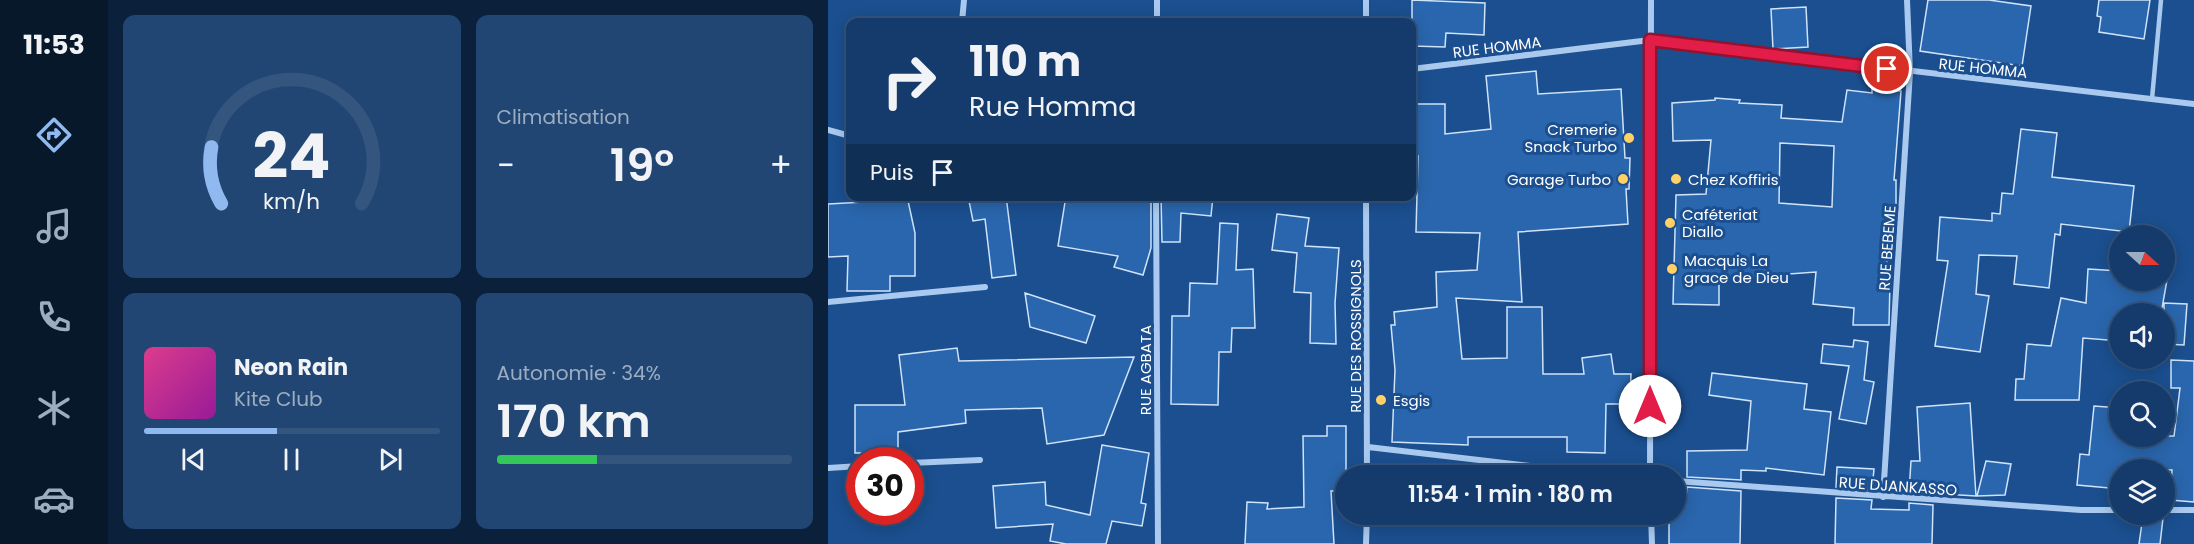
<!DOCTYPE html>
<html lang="fr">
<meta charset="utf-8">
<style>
:root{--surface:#143b6b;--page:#214673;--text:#f1f3f6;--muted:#9dadc1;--line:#33557e;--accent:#90b9f0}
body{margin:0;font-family:Poppins,sans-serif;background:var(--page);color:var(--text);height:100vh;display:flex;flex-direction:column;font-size:22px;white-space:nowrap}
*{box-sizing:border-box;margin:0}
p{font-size:20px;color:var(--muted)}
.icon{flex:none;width:33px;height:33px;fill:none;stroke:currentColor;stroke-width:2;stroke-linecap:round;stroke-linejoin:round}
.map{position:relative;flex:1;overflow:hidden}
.sheet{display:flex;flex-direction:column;gap:15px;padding:15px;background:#0b203b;width:720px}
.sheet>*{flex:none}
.top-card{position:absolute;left:18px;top:18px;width:570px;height:183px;border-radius:12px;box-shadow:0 3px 15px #0003,0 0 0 2px var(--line);background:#143b6b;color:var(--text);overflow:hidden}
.needle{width:39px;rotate:111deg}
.buttons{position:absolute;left:1281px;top:225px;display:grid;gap:12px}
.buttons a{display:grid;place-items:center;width:66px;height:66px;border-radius:50%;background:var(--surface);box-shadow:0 3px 15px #0003,0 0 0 2px var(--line);font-size:30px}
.speed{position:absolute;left:18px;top:447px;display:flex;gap:12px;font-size:30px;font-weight:700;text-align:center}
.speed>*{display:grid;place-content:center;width:78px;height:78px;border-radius:50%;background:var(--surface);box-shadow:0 3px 15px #0003,0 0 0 2px var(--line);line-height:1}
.speed .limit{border:9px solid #d22;background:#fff;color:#111}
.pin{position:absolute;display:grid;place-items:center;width:51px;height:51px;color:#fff;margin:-26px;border:3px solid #fff;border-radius:50%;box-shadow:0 2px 6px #0007}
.me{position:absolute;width:66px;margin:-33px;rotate:0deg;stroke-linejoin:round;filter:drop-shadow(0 0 4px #0008)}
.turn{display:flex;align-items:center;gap:21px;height:126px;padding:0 24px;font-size:27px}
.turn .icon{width:78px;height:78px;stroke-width:2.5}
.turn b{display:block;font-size:42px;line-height:51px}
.then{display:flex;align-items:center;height:57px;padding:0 24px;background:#0003;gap:12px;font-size:22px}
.big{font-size:45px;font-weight:600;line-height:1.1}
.sheet .tile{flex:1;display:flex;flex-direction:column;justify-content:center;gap:9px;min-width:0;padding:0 21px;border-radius:12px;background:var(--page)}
.sheet .dial{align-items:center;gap:0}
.dial svg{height:156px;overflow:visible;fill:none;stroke:var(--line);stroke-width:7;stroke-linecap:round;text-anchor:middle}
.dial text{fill:var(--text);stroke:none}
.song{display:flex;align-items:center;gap:18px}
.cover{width:72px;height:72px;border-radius:9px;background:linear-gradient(135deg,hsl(330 70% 55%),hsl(300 70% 35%))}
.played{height:6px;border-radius:3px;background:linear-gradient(90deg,var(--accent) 45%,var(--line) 45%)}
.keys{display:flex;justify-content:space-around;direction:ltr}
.heat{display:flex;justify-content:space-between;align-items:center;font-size:33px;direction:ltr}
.charge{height:9px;border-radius:4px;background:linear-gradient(90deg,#34c759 34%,var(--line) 0)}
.sheet .tiles{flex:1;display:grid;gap:15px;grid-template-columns:repeat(2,1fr)}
.trip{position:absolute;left:507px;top:465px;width:351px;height:60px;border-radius:30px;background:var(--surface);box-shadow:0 3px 15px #0003,0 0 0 2px var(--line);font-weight:600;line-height:60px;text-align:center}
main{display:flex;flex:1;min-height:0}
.menu{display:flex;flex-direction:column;width:108px;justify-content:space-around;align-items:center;background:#08182b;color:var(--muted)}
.menu .icon{width:42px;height:42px}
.menu .current{color:var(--accent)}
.menu b{font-size:27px;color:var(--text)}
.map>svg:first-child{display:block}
.building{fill:#2a66ad;stroke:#cfe3fa;stroke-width:1.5;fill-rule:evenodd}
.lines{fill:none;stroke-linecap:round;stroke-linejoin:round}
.service{stroke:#a9c9ee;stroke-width:4.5}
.minor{stroke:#a9c9ee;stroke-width:6}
.route-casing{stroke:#92132f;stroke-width:15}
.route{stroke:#e11d48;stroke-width:10}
.poi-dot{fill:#ffd166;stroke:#1b4f8f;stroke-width:2}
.labels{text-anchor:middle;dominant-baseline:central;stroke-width:6;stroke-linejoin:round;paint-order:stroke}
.street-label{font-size:15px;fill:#fff;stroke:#1b4f8f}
.poi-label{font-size:15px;fill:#fff;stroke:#1b4f8f;text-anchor:start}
</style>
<main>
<nav class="menu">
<b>11:53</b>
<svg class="icon current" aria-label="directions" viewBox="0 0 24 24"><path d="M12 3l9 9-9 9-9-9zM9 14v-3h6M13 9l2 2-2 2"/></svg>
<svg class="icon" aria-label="music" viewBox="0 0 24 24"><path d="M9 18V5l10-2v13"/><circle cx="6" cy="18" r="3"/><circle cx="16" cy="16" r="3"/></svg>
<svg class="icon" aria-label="phone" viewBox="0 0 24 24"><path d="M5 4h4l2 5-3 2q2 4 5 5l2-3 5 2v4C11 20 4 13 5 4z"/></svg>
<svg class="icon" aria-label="climate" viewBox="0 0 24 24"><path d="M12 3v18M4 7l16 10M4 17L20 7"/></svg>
<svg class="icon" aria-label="car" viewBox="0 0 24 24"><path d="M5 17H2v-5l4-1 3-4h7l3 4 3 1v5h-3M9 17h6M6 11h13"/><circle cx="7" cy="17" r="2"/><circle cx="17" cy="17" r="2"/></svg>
</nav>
<section class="sheet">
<div class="tiles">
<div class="tile dial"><svg viewBox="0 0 100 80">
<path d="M14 69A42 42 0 1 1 86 69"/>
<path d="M14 69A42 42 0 0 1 9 40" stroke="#90b9f0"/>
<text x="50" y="56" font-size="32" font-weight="700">24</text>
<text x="50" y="72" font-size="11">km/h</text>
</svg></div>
<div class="tile"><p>Climatisation</p>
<div class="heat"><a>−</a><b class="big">19°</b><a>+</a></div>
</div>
<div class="tile">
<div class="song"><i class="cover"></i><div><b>Neon Rain</b><p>Kite Club</p></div></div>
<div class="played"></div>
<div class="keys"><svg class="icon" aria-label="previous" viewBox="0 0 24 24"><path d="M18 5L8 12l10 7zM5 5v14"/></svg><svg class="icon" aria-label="pause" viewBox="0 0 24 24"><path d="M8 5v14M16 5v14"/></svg><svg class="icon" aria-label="next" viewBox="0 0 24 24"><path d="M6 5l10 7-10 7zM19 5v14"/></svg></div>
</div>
<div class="tile"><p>Autonomie · 34%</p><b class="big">170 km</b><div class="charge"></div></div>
</div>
</section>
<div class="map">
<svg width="1366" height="544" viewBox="0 0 1366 544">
<rect width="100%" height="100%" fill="#1b4f8f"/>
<path class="building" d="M584 0 657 3 656 35 618 33 617 47 584 46Z
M1100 0H1161L1203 6 1194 66 1092 51Z
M1271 0H1322L1316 39 1271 32 1273 17 1269 16Z
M978 7 980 47 945 49 943 9Z
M708 71 710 94 793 89 797 158H802L801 189H798L800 224 690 232 694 302 628 298 634 359 679 358V307H714L715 374H756L754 358 783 354 786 374H803L802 404H778L777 453 739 452V437H640V445L564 442 567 370 563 325H567L566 312 609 307 608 272 649 270 652 233 588 232 590 156H584V104H617V134L663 129 658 76Z
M1044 89 1073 91 1066 180H1068V205H1064L1057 282H1062L1061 325H1025L1026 308 985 304 988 272 891 279V305L845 304 848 195 878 194 883 140 845 141 844 103 887 100V98L912 100 911 103 954 105 953 118 1014 122 1019 90 1044 93ZM952 143 1006 146 1004 207 951 203Z
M1193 129 1229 133 1224 177 1306 186 1301 232 1233 224 1232 235 1227 234 1221 288 1186 284 1189 256 1151 255 1148 294 1161 296 1152 352 1107 346 1120 261 1109 260 1112 217 1164 221V213L1172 214 1174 193 1185 194Z
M53 196H79L87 233V276H62V291H19L20 256 0 257V204L54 201Z
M140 196H178L188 275 164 278 157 219 145 221Z
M238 196H323V248L315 275 286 267 290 256 230 246Z
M333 196H385L383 216 353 213 352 242H334Z
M449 214 481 218 477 246 511 248 507 303 508 344 482 343 483 293 466 292 469 253 444 250Z
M392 223 410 224 408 270 425 269 427 328H404L403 352H391L390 405 343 404 344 316H361L362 283 389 284Z
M1260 269 1292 271V280H1339L1333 314H1292V341L1255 338 1251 400H1187L1188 379H1196L1199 344 1223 346 1233 298 1258 303Z
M197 293 267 316 258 343 202 327Z
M1336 303 1359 304 1356 345 1336 344Z
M1026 340 1040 342 1036 380 1046 382 1038 424 1011 419 1021 366 993 363 995 344 1025 347Z
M129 348 131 361 306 357 276 435 219 444 214 408 137 410 138 423 70 432V453H27V405H77L71 355Z
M1343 360 1366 361V502L1342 500 1344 470H1292V489L1249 485 1252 454 1261 455 1266 406 1292 408V436H1346L1352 388H1343Z
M884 373 979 384 976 409 1003 412 996 475 938 468V471L913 470V480L859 477V451L919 450 923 401 881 395Z
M1142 403 1148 496 1081 492 1083 461H1092L1089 407Z
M499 426H518V491H503L506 544H417L419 502 440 503 439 509 476 507 475 436H499Z
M274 445 321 453 313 503 318 504 314 526 284 521 278 544H238L222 541 225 524 168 528 165 486 217 482 218 505 262 515Z
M1158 461 1183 464 1177 495 1149 496Z
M1009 467 1046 469 1044 490 1008 487Z
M859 487 913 491 912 544H841V514H848V495H859Z
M1008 498 1044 500 1043 509 1081 510V503L1105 505 1104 544H1007Z
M1315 516 1335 518 1332 544H1311Z"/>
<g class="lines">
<path class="service" d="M1324 99 1333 0"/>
<path class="minor" d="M134 22 136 0
M329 22V0
M538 22V0
M584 69 822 40 1366 104
M0 130 22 136
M328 196 330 544
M538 196 539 476
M0 302 157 287
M540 447 789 476
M82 463 152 460
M0 468 32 466
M822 476 823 0
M848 481 1253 510H1292
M1055 497 1082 72 1079 0
M1336 510H1366
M823 514 824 544
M538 544 539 514"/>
</g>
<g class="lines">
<defs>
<path id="route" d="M822 406V40L1059 69"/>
</defs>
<use href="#route" class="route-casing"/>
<use href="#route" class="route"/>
</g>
<g class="poi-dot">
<circle cx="801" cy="138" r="6"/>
<circle cx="795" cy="179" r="6"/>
<circle cx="848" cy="179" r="6"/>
<circle cx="842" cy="223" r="6"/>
<circle cx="844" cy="269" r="6"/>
<circle cx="553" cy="400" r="6"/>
</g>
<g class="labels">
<g class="street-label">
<text transform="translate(669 47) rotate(-7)">RUE HOMMA</text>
<text transform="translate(1155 68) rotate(6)">RUE HOMMA</text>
<text transform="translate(1059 248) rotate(-86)">RUE BEBEME</text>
<text transform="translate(527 336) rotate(-90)">RUE DES ROSSIGNOLS</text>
<text transform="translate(317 370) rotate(-90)">RUE AGBATA</text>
<text transform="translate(1070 486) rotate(4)">RUE DJANKASSO</text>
</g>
<g class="poi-label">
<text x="789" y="129" text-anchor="end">Cremerie<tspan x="789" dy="17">Snack Turbo</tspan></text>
<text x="783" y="179" text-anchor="end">Garage Turbo</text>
<text x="860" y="179">Chez Koffiris</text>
<text x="854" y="214">Caféteriat<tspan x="854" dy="17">Diallo</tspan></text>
<text x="856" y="260">Macquis La<tspan x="856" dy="17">grace de Dieu</tspan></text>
<text x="565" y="400">Esgis</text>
</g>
</g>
</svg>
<div class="buttons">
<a><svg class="needle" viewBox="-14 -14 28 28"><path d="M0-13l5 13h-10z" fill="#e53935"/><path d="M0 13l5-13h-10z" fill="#9dadc1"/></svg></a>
<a><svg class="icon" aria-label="sound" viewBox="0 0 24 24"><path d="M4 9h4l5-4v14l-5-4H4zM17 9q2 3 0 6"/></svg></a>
<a><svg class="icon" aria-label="search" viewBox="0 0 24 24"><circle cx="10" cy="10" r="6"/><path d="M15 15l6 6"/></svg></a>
<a><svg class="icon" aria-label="layers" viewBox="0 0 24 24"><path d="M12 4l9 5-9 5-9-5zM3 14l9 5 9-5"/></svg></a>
</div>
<div class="speed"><div class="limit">30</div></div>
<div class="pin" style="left:1059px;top:69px;background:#d93025"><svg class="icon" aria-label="arrive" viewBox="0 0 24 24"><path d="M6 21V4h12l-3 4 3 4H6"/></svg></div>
<svg class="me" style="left:822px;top:406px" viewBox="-20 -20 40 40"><circle r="19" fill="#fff"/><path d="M0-13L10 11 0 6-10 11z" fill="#e11d48"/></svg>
<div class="trip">11:54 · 1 min · 180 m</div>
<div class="top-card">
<div class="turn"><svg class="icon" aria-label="right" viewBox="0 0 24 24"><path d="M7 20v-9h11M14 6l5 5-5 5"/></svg><div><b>110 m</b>Rue Homma</div></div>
<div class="then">Puis<svg class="icon" aria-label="arrive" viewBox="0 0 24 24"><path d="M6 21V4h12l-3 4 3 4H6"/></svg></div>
</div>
</div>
</main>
